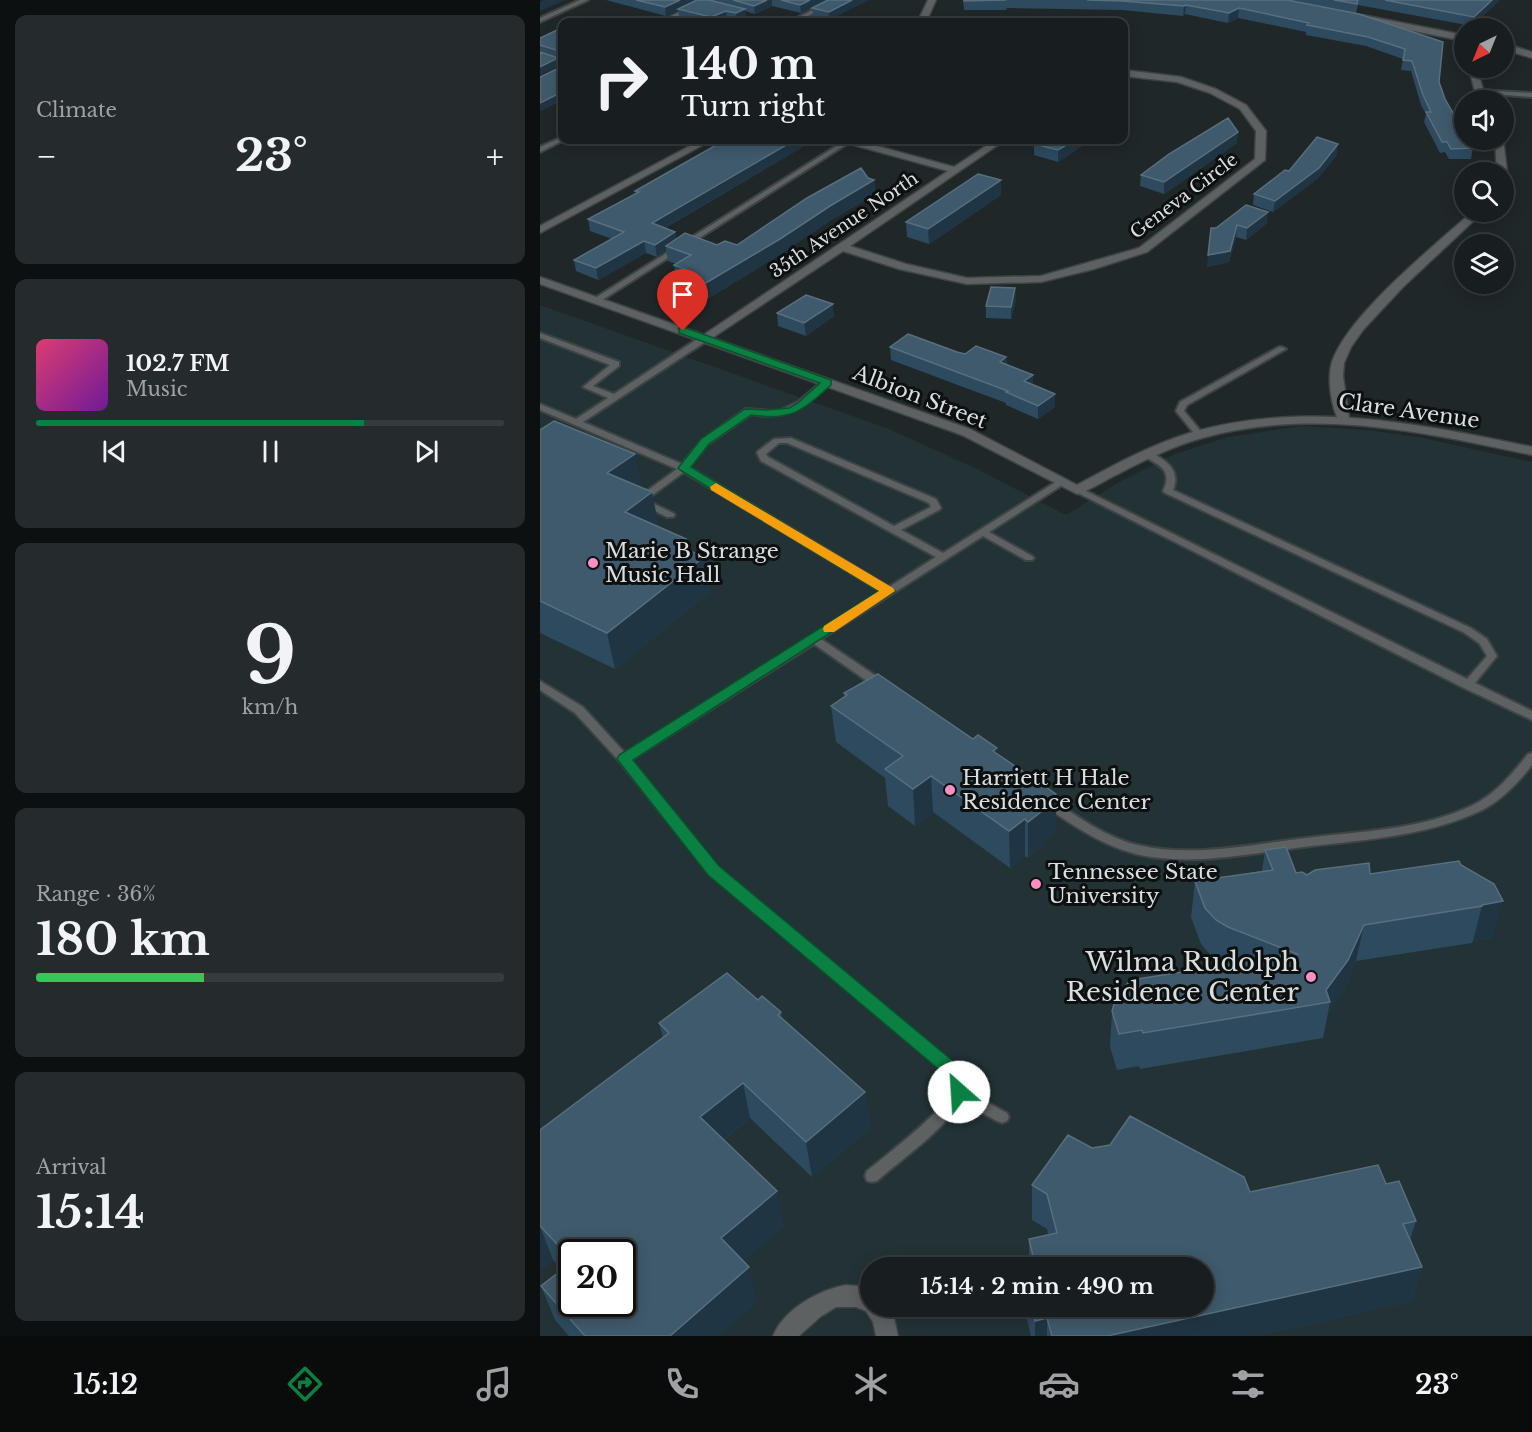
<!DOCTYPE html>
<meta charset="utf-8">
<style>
:root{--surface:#181d1f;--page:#252a2c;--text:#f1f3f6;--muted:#9fa2a4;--line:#363b3d;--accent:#0b8043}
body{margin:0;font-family:"Libre Baskerville",serif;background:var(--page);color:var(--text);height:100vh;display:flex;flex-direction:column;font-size:22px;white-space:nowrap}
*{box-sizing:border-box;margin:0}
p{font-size:20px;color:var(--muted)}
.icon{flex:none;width:33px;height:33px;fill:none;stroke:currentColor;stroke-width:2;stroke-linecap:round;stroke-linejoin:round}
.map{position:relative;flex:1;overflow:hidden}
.panel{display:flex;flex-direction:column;gap:15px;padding:15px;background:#0d1011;width:540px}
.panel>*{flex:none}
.top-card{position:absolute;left:18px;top:18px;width:570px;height:126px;border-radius:12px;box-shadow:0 3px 15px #0003,0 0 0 2px var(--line);background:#181d1f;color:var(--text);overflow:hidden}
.needle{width:39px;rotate:223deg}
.controls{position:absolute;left:914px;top:18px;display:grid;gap:12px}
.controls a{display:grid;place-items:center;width:60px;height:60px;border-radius:50%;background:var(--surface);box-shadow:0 3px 15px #0003,0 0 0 2px var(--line);font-size:30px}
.speed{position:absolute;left:18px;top:1239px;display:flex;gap:12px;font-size:30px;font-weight:700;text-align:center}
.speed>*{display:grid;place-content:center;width:78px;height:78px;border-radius:50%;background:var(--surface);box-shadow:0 3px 15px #0003,0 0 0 2px var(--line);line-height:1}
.speed .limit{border:3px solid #111;border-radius:9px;background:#fff;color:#111}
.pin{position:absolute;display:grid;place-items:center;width:51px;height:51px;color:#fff;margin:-62px -26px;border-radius:50% 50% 50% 0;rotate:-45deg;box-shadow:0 0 6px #0007}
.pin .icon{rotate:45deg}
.me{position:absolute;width:66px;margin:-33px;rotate:334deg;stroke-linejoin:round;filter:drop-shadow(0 0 4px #0008)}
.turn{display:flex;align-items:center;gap:21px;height:126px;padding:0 24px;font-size:27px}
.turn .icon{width:78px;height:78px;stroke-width:2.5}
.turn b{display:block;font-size:42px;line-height:51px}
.big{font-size:45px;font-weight:700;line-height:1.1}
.panel .tile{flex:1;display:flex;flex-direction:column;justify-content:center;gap:9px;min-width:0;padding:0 21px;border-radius:12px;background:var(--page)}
.panel .dial{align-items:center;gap:0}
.dial b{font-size:78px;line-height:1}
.song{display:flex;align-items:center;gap:18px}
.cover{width:72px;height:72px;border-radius:9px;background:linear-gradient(135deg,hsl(340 70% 55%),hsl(280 70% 35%))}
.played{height:6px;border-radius:3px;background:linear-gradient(90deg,var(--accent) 70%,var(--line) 70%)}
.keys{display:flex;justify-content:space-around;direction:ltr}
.heat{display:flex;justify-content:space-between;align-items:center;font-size:33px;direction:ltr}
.charge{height:9px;border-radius:4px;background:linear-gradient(90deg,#34c759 36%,var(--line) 0)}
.trip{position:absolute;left:320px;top:1257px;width:354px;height:60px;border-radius:30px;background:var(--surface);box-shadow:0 3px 15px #0003,0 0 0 2px var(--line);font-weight:700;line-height:60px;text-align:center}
.tabs{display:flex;height:96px;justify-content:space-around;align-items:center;background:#0a0c0c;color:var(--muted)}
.tabs .icon{width:42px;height:42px}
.tabs .on{color:var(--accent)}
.tabs b{font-size:27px;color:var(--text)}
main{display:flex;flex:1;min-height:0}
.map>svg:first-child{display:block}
.built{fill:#233235;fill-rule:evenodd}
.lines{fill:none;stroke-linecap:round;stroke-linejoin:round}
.service-casing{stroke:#3e4446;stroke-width:4}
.minor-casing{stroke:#3e4446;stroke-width:3}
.tertiary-casing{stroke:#3e4446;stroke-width:3}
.service{fill:#5d6161;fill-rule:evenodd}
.minor{fill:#5d6161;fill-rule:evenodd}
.tertiary{fill:#5d6161;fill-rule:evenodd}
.wall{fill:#2d4a5e;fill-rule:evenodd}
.shaded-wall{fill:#203543}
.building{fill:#3f5a6c;stroke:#586f7e;stroke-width:1.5}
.route{fill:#0b8043;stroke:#07532c;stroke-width:1.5}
.slow{fill:#f59e0b}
.poi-dot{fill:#fc8fc2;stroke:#0c1010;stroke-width:2}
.labels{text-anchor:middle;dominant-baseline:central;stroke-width:6;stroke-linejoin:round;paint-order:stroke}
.far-street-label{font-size:18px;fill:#d9dedf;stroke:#0c1010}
.street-label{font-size:21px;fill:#d9dedf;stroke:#0c1010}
.poi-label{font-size:21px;fill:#d9dedf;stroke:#0c1010;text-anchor:start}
.near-poi-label{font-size:26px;fill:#d9dedf;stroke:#0c1010;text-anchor:end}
</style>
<main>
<section class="panel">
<div class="tile"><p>Climate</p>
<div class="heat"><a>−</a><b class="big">23°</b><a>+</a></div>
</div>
<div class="tile">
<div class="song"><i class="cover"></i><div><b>102.7 FM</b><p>Music</p></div></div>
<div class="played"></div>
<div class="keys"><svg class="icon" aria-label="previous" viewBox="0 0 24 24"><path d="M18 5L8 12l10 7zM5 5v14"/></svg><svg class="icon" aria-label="pause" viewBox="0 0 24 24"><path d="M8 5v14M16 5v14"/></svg><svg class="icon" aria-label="next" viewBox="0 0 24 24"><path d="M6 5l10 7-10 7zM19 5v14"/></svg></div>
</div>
<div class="tile dial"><b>9</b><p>km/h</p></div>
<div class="tile"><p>Range · 36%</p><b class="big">180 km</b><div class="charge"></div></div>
<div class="tile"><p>Arrival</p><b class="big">15:14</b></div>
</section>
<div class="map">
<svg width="992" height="1336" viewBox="0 0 992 1336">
<rect width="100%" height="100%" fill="#202729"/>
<path class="built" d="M0 305 349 429 437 469 526 515 583 480 635 454 688 437 762 426 826 430 878 437 992 462V1336H0ZM32 1252H82V1304H32ZM330 1268H663V1306H330Z"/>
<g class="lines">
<defs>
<path id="service" d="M40 0H48L0 22V18Z
M292 0H300L256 22H249Z
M0 53 22 60V64L0 57Z
M938 90 992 93V97L936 93V91Z
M22 137 24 140 0 152V147Z
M306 140H313L59 302H56L52 300Z
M0 333 79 362V366L53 386 74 394 162 336H168V340L43 422 142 464 162 440 206 409 233 411 241 410 258 402 284 380H290V384C265 407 247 421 211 414L168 444 149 467 349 587 396 557 221 461 217 453 218 451 234 439 251 438 396 499 401 508 399 510 361 530 403 553 519 480H525L527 482 449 532 492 556 494 558 492 560H486L443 536 281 639 345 682 346 685 345 688H337L274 644 91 760 177 867 420 1069 426 1084V1091L467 1113 469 1117 467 1121 462 1123 457 1121 421 1101C402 1132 364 1157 337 1181L332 1182 327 1181 325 1176 327 1171C344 1157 408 1108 412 1090 414 1085 411 1081 410 1077L169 873 80 762 35 713 0 690V681L43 707 85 753 342 592 144 472 106 500 133 513 135 515 133 517H127L97 502 95 500 97 498 137 469 0 410V404L36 419 68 398 43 387 70 365 0 338ZM239 443H247L389 503 391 507 354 526 228 457 226 454Z
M739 347H742L746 349 647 405 644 411 664 435 663 437H657L636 411 640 402Z
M607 451C624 458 642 470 633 490L931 628 947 639 957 656 935 683 992 711V720L924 688 532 490 534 488H540L927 679 947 656 939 643 923 632 625 493 623 491C633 470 620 466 604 456L603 454Z
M992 753V765C977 784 960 802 938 812 881 838 817 840 756 848 709 854 659 864 611 857 570 851 535 827 502 804L500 801 502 798H510C537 816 566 838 598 845 653 858 711 844 766 838 821 831 880 830 931 806 955 795 972 774 988 754Z"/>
<path id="minor" d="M388 0H396L387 20 372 22 380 17Z
M822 15 924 35V41L819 20 818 18Z
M963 43 992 52V58L963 49Z
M929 68H937L946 100H937Z
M584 70 641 77 676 89 706 105 726 131 725 160 607 252 554 269 501 282 427 284 359 269 303 251 169 340 165 341 159 338 408 171 303 142 302 140H315L414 167 455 140H465L310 246 366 264 427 278 501 276 599 248 715 159 716 131 700 109 670 93 637 82 584 76Z
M963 138 967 172 963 175V172H957L955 140Z
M161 140H172L0 233V226Z
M932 212H943L863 287 823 330 811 347 804 363 803 376 809 418 807 421H799C791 406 787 378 792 362 808 315 894 246 932 212Z
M306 1285 318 1286 330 1291V1306H348L354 1318 358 1336H336L333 1322 326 1311 316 1307H296L280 1317 259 1336H233C244 1309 279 1290 306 1285Z"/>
<path id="tertiary" d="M163 0H174L129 22H119Z
M0 277 430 429 537 485C574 465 612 444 653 432 767 400 880 424 992 447V455C883 432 772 407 662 438 633 446 605 460 578 474 565 480 551 490 537 494L422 435 0 284Z"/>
</defs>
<use href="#service" class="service-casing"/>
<use href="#minor" class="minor-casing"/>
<use href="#tertiary" class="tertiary-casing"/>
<use href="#service" class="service"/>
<use href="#minor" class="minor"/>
<use href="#tertiary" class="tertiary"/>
</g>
<path class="wall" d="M66 0H169L173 1V0H287L261 13 232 6 215 14 205 11 206 19 199 22 187 21 183 22H152L140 19 138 10 126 16Z
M288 0 289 20 273 16 272 8Z
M423 0H960L932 26 818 5 816 13 903 42 899 82 905 99 933 148 931 159H909L905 152 900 153 884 122 886 114 881 105 871 71 861 70 863 59 826 46 766 35V32L698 18 688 23 645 14 643 16 582 10 467 8 466 10H424Z
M22 31V100L0 111V77L21 67 22 59 0 52V38Z
M185 140H270L271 142 125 228 135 232 136 239 177 245H197L328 178 334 180 335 195 291 220 241 254 169 298 141 288 140 282 136 280 134 265 136 264 128 261 126 250 117 257 106 253 58 280 36 271 34 260 72 239 50 231 48 219 96 194 95 191Z
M412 140H425L421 142Z
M501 140H551L518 162 494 155V144Z
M697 143 624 194 600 186 601 175Z
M797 155 777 179 733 212 713 205 714 194 749 171Z
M461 180V195L389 244 367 237 366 222Z
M706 205 727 223 706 240 696 237 689 262 667 267 676 228Z
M476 300 471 319 446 318V306Z
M237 313 294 316 266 336 238 326Z
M350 347 466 357 467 364 493 375V385L515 407 498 419 466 405V403L351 360Z
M0 430 102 488 119 527 146 539 148 550 164 557 170 592 75 669 0 633Z
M304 693 457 748V755L516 794V831L505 839V844L488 858 485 856 470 868 393 812 375 826 348 806 345 778 296 742 291 706 304 697Z
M725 850 756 873 767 875 830 874 921 865 954 884 952 938 933 941 932 943 816 961 801 996 788 1013 783 1038 600 1069 599 1066 577 1070 570 1047 572 1011 686 965 672 957 661 944 651 917 655 881 722 871Z
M218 1000 241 1012 242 1018 325 1092 330 1128 272 1177 210 1118 184 1140 244 1226 203 1261 217 1301 177 1336H29L15 1320 1 1286 22 1269 13 1260 0 1270V1130L123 1038 119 1023ZM32 1252 82 1304H32Z
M552 1148 710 1192 846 1184 876 1221 870 1240 882 1267 871 1301 714 1336H491L484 1306H663V1268H482V1263L489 1262V1239L508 1234 507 1229 492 1220V1185Z"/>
<path class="shaded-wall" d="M4 0H25L0 11V2Z
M140 0H158L126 16 125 7Z
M227 0H232V6L215 14 214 6Z
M270 0H287L261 13 260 5Z
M312 0H329L289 20V12Z
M952 0H960L932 26 934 17Z
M646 5 645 14 643 16 644 6Z
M699 8 698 18 688 23 689 13Z
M205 9 206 19 197 22 196 13Z
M186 11 187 21 183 22H171V17Z
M18 58 20 66 0 75V67Z
M22 92V100L0 111V103Z
M698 132 697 143 624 194V182Z
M255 140H270L271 142 114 234 112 223Z
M535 140H551L518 162V150Z
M798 144 797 155 777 179 733 212 735 201Z
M334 180 335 195 291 220 241 254 169 298 166 283 290 206Z
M461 180V195L389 244 388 229Z
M728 212 727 223 706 240 707 228Z
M697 225 696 237 689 262 667 267 668 255Z
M135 232 137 244 126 246V250L117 257 115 245Z
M104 241 106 253 58 280 56 268Z
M475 288 476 300 471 319V307Z
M293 304 294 316 266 336 264 323Z
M466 357 467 369 460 362Z
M493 375V387L484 381Z
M515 394V407L498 419V406Z
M95 454 102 488 67 473Z
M112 492 119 527 85 512Z
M146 539 151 567 164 557 170 592 75 669 67 633 137 545Z
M457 748 458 784 453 751Z
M391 776 393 812 375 826 373 789Z
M516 794V831L505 839V844L488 858V822L502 805Z
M485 819V856L470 868 469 831Z
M963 901 952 938 933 941 942 906V905Z
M824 925 816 961 801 996 788 1013 790 1002 786 990Z
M203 1083 210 1118 169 1152 160 1117Z
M325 1092 330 1128 272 1177 266 1142Z
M237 1191 244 1226 190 1273 181 1238Z
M0 1226 13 1260 0 1270Z
M209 1267 217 1301 177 1336H130Z
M882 1267 871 1301 714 1336H567Z
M507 1318V1336H495V1321Z"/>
<path class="building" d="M96 0H140L125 7Z
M157 0H169L205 9 196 13 186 11 171 17 138 9Z
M193 0H227L214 6Z
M241 0H270L260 5Z
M288 0H312L289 12 272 8Z
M424 0H466L424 1Z
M547 0H747L819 14 903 42 899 82 905 99 924 132V140H928L933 148 911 149 907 142H902L886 112H891L883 95 872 61 863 60 865 49 828 37 767 25 769 23 699 8 689 13 646 5 644 6 582 1Z
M794 0H818L817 4Z
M845 0H952L934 17Z
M271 20 280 22H266Z
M17 30 22 31V52L0 45V38Z
M0 52 18 58 0 67Z
M22 56V92L0 103V77L21 67Z
M688 118 698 132 624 182 601 175 629 154Z
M777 137 798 144 779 168 735 201 714 194 745 170 749 171Z
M185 140H255L112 223 135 232 115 245 104 241 56 268 34 260 84 232 48 219 99 192 95 191Z
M501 140H535L518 150 494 144Z
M321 168 328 178 334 180 290 206 240 239 166 283 139 272 145 269 134 265 151 255 126 246 145 233 177 245 185 241 197 245 267 198Z
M438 174 461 180 388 229 366 222Z
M706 205 728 212 707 228 697 225 690 251 668 255 671 228H676Z
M451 287 475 288 471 307 446 306Z
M266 295 293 304 264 323 237 313Z
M368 334 417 352 425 354 436 346 466 357 460 362 493 375 484 381 515 394 498 406 466 392 468 391 350 347Z
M14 421 95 454 67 473 112 492 85 512 146 539 137 545 164 557 67 633 0 601V430Z
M338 674 433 739 438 735 457 748 453 751 516 794 502 805 506 808 488 822 485 819 469 831 391 776 373 789 345 769 363 756 291 706 307 695 304 693Z
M746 847 756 873 762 872 767 875 775 870 829 863 830 874 919 861 921 865 954 884 963 901 942 905V906L824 925 808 960 786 990 790 1002 603 1033 602 1030 579 1034 572 1011 577 994 591 980 757 954 688 927 676 920 665 908 655 881 733 870 725 850Z
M187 973 218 1000 222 996 241 1012 238 1015 325 1092 266 1142 203 1083 160 1117 237 1191 181 1238 209 1267 130 1336H45L1 1286 32 1262V1304H82V1252H32V1260L0 1226V1130L129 1033 119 1023Z
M590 1116 704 1177 710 1192 838 1165 846 1184 859 1181 876 1221 863 1224 882 1267 567 1336H512L507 1318 495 1321 492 1306H663V1268H483L482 1263 494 1261 489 1239 517 1233 507 1194 492 1185 528 1135 552 1148 570 1145Z"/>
<path class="route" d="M143 327 291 380V385C262 411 252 421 211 415L169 444 151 467 355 591 93 760 179 866 414 1062 428 1084 426 1097 419 1099 413 1097 411 1085 402 1072 168 875 77 759 79 755 339 591 140 470 138 468 161 439 205 409 227 410 249 408 258 403 280 383 139 333V328Z"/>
<path class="slow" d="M176 483 353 588 355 591 294 632H284L283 629 284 626 339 591 171 490 170 487Z"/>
<g class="poi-dot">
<circle cx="53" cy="563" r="6"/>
<circle cx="410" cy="790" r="6"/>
<circle cx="496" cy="884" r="6"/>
<circle cx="771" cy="977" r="6"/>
</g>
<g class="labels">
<g class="far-street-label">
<text transform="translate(644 196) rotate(-37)">Geneva Circle</text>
<text transform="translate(304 225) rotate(-34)">35th Avenue North</text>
</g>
<g class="street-label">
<text transform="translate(380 397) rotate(21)">Albion Street</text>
<text transform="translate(869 411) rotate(8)">Clare Avenue</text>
</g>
<g class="poi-label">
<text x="65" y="551">Marie B Strange<tspan x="65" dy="24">Music Hall</tspan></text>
<text x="422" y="778">Harriett H Hale<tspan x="422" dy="24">Residence Center</tspan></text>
<text x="508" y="872">Tennessee State<tspan x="508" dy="24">University</tspan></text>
</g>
<g class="near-poi-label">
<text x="759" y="962">Wilma Rudolph<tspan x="759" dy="30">Residence Center</tspan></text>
</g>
</g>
</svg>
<div class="controls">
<a><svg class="needle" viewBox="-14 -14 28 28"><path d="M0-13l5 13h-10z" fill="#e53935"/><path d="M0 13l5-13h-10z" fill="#9fa2a4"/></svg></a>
<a><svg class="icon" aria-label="sound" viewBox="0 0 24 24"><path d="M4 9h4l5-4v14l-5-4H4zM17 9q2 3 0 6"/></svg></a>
<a><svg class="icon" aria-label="search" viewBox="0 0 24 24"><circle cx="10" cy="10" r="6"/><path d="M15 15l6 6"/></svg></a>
<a><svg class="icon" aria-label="layers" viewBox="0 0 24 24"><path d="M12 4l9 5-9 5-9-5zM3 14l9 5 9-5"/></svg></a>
</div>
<div class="speed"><div class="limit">20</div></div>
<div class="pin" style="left:143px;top:331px;background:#d93025"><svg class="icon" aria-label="arrive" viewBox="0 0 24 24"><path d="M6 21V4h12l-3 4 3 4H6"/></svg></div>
<svg class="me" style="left:419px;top:1092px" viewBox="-20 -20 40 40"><circle r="19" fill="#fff"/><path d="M0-13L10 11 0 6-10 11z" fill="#0b8043"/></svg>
<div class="trip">15:14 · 2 min · 490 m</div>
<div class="top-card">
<div class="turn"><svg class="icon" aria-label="right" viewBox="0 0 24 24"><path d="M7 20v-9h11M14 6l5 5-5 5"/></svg><div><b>140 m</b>Turn right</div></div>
</div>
</div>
</main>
<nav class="tabs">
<b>15:12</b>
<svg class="icon on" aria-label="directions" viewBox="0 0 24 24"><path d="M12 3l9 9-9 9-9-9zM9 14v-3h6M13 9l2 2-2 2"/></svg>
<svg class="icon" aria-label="music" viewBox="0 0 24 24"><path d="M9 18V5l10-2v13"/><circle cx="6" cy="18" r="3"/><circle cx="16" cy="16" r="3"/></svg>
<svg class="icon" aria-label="phone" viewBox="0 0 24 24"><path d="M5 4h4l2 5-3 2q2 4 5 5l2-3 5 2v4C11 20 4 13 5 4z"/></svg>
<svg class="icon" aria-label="climate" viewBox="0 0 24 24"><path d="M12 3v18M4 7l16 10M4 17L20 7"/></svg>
<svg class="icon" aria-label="car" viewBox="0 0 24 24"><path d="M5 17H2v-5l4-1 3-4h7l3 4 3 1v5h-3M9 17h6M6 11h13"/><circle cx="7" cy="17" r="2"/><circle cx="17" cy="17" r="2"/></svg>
<svg class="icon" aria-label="filters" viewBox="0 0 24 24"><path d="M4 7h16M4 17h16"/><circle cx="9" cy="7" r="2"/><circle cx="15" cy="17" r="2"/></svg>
<b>23°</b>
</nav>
